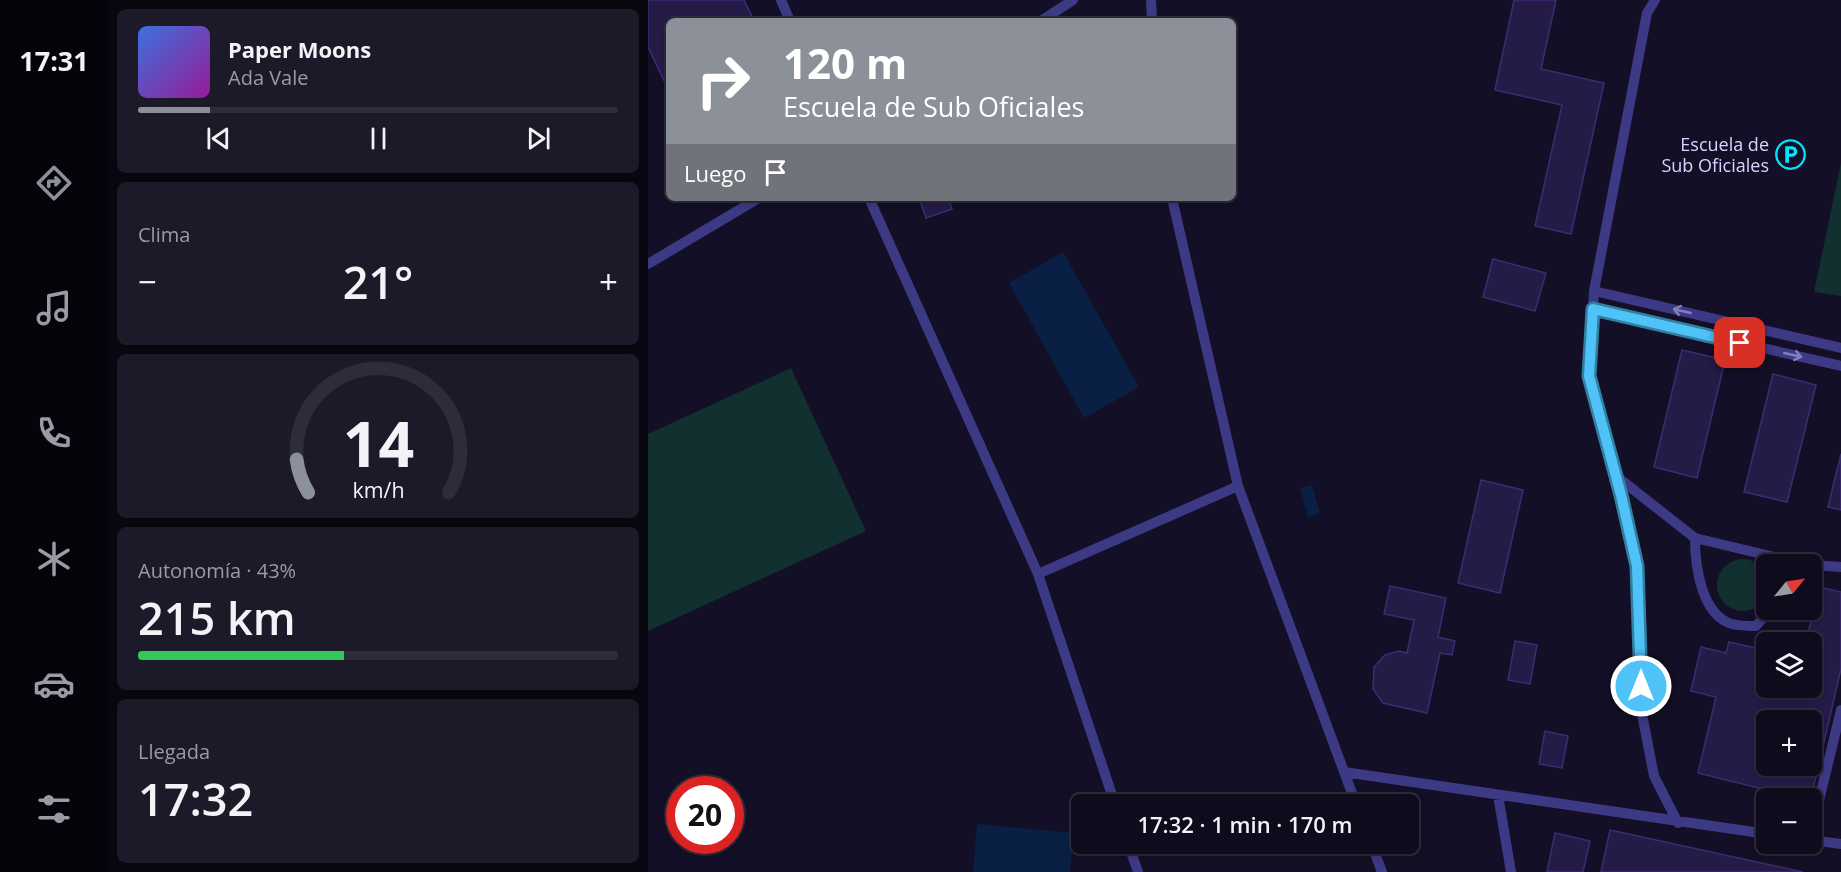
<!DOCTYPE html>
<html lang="es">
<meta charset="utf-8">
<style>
:root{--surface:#0e0b1c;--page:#1c1929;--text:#f1f3f6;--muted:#9b9ba3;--line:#2e2b3b;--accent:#8c9099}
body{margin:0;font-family:"Open Sans",sans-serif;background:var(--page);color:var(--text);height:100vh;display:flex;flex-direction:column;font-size:22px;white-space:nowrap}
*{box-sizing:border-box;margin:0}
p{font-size:20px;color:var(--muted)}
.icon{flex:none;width:33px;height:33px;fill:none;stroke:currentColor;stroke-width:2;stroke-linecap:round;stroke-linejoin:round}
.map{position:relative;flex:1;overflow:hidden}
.side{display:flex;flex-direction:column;gap:9px;padding:9px;background:#08060f;width:540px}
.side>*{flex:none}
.hud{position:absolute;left:18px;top:18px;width:570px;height:183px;border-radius:9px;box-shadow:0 3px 9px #0003,0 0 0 2px var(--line);background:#8c9099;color:#fff;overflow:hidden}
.needle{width:39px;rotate:60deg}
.buttons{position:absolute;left:1108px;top:554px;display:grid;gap:12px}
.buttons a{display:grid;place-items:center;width:66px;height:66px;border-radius:9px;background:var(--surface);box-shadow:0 3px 9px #0003,0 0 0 2px var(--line);font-size:30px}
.speed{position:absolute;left:18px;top:776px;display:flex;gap:12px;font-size:30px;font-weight:700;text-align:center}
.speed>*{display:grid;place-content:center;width:78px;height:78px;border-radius:50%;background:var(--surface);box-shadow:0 3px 9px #0003,0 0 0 2px var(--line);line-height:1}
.speed .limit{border:9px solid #d22;background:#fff;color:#111}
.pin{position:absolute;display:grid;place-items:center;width:51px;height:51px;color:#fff;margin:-26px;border-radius:12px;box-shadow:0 3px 9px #0006}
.me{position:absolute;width:66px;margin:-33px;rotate:0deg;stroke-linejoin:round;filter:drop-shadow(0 0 4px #0008)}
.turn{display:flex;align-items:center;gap:21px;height:126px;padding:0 18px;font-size:27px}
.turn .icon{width:78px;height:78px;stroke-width:2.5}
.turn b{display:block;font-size:42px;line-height:51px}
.then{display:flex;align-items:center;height:57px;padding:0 18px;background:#0003;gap:12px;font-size:22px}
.big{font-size:45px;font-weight:600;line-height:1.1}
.side .widget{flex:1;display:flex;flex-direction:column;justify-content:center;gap:9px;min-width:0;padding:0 21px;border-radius:9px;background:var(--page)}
.side .dial{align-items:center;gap:0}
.dial svg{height:156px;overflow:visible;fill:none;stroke:var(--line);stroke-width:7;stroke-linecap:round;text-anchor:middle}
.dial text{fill:var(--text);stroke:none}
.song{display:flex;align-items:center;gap:18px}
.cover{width:72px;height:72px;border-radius:9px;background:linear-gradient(135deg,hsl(220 70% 55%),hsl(300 70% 35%))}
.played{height:6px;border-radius:3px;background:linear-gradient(90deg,var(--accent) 15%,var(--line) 15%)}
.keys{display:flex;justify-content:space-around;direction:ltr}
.heat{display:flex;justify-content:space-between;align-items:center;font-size:33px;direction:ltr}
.charge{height:9px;border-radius:4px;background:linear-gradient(90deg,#34c759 43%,var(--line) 0)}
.trip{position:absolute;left:423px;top:794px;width:348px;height:60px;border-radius:9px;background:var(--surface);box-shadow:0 3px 9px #0003,0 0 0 2px var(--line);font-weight:600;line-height:60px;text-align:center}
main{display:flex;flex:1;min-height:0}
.dock{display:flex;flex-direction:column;width:108px;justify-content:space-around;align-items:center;background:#06040b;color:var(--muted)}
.dock .icon{width:42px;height:42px}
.dock .selected{color:var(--accent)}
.dock b{font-size:27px;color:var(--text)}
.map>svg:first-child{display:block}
.green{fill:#12302f}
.water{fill:#0a1f44}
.building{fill:#241b47;stroke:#3b2d73;stroke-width:1.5;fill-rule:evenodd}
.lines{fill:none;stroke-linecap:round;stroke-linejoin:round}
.lane{stroke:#3d3a85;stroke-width:10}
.oneway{stroke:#837fbc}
.route-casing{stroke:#337fa1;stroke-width:15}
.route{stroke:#4fc3f7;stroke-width:10}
.labels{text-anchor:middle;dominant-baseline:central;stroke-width:6;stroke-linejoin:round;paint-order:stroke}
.poi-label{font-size:18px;fill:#d9d4ff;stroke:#130f26;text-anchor:end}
</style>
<main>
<nav class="dock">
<b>17:31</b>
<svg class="icon selected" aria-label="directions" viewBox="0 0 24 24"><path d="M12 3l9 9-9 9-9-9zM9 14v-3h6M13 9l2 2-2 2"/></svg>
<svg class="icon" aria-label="music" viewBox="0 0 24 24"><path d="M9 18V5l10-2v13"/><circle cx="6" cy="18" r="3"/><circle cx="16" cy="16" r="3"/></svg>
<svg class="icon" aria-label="phone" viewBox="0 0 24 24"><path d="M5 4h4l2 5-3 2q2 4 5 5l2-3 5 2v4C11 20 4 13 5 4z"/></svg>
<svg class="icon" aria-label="climate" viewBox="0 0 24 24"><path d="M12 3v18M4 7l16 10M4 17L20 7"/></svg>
<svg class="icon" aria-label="car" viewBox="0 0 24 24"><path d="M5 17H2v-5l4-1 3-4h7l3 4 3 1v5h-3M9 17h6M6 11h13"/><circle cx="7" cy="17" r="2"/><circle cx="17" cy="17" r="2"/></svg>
<svg class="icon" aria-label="filters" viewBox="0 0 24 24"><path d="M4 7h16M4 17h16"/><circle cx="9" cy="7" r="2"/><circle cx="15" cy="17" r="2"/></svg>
</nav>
<section class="side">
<div class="widget">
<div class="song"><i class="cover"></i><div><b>Paper Moons</b><p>Ada Vale</p></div></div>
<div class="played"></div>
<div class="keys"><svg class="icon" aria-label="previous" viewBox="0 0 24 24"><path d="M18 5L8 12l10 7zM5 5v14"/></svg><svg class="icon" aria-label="pause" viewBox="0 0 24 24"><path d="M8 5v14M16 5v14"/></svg><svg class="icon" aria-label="next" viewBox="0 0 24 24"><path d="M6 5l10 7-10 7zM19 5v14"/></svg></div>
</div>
<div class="widget"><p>Clima</p>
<div class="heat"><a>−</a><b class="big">21°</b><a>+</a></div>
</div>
<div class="widget dial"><svg viewBox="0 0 100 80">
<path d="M14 69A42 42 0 1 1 86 69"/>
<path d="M14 69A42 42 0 0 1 8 52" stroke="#8c9099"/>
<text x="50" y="56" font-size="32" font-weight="700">14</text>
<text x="50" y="72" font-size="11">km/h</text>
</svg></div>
<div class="widget"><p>Autonomía · 43%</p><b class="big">215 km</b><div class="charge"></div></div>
<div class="widget"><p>Llegada</p><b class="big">17:32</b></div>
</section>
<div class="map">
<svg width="1193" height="872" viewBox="0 0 1193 872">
<rect width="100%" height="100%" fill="#130f26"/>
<path class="green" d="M1193 163V296L1166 292Z
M143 368 218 531 0 631V434Z
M1069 585a26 26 0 1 1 52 0a26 26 0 1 1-52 0Z"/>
<path class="water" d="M415 252 491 387 436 418 361 283Z
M664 485 672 513 660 517 652 488Z
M329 824 426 833 422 872H325Z"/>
<path class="building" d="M0 0H96L106 21H21V91L0 47Z
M866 0H908L893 69 956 83 923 234 887 226 914 105 847 90Z
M271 198H300L304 209 278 218Z
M845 259 898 273 887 311 835 297Z
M1034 350 1077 360 1049 478 1006 467Z
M1125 374 1168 385 1139 502 1096 492Z
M1193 454V510L1180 507Z
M833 480 875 490 852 593 810 583Z
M742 586 798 598 790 637 807 641 804 655 792 653 779 713 735 703 725 689 726 667 737 655 751 651 759 653 766 620 736 614Z
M1171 587 1193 592V669L1163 798H1119V807L1115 806 1119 790 1050 773 1068 697 1043 691 1053 647 1078 653 1081 642 1108 648 1106 658 1119 661V687H1164V642H1158ZM1119 720H1164V765H1119Z
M867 641 889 645 882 684 860 680Z
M897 731 920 736 914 768 891 764Z
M962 830 1155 872H953Z
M907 833 942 841 935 872H899Z"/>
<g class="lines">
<path class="lane" d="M133 0 142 21
M503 0 504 21
M1007 0 999 13 946 291 941 377 973 495 989 566 993 642V709L1006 776 1030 823
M393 21 425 0
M221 198 390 574 467 804
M524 198 590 486 708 804
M0 264 111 198
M946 291 1193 348
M945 309 1193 366
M968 476 1047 538 1155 564
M1047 538C1047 565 1053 615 1084 624 1092 626 1101 626 1108 626L1123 609
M1164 565 1193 567
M390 574 590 486
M696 772 1119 834
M850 795 863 872
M1164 829 1193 710
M1164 840 1193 844
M480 843 490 872
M723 843 734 872"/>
</g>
<defs><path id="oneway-shaft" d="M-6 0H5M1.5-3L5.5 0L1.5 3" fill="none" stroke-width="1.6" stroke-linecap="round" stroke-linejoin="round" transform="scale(1.5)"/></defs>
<g class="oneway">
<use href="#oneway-shaft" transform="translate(1034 311) rotate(-167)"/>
<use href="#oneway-shaft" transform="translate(1145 355) rotate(13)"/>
</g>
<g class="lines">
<defs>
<path id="route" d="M993 686 989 566 973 495 941 376 945 309 1092 343"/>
</defs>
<use href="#route" class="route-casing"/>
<use href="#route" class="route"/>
</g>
<defs>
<symbol id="parking-ring" viewBox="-11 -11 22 22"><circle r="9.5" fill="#130f26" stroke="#00e5ff" stroke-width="1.5"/><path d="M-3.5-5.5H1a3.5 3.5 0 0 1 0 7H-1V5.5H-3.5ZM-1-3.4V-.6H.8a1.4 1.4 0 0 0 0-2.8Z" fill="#00e5ff"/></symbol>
</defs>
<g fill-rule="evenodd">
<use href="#parking-ring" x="1126" y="138" width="33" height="33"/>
</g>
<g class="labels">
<g class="poi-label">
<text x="1121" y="144">Escuela de<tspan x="1121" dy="21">Sub Oficiales</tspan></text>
</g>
</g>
</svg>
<div class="buttons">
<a><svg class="needle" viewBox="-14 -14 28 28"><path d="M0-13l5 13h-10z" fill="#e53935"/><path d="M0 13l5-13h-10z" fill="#9b9ba3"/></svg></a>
<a><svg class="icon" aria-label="layers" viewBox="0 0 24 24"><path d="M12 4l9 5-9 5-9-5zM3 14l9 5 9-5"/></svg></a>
<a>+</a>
<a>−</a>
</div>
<div class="speed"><div class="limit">20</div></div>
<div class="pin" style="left:1092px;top:343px;background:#d93025"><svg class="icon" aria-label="arrive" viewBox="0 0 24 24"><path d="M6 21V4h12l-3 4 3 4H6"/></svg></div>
<svg class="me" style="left:993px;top:686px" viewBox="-20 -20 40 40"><circle r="17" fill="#4fc3f7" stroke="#fff" stroke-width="3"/><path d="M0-11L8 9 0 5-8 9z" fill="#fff"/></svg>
<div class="trip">17:32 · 1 min · 170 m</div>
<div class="hud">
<div class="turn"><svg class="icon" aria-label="right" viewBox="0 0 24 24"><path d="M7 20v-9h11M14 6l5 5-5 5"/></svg><div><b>120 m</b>Escuela de Sub Oficiales</div></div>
<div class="then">Luego<svg class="icon" aria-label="arrive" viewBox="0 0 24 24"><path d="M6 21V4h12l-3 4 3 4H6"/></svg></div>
</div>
</div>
</main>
